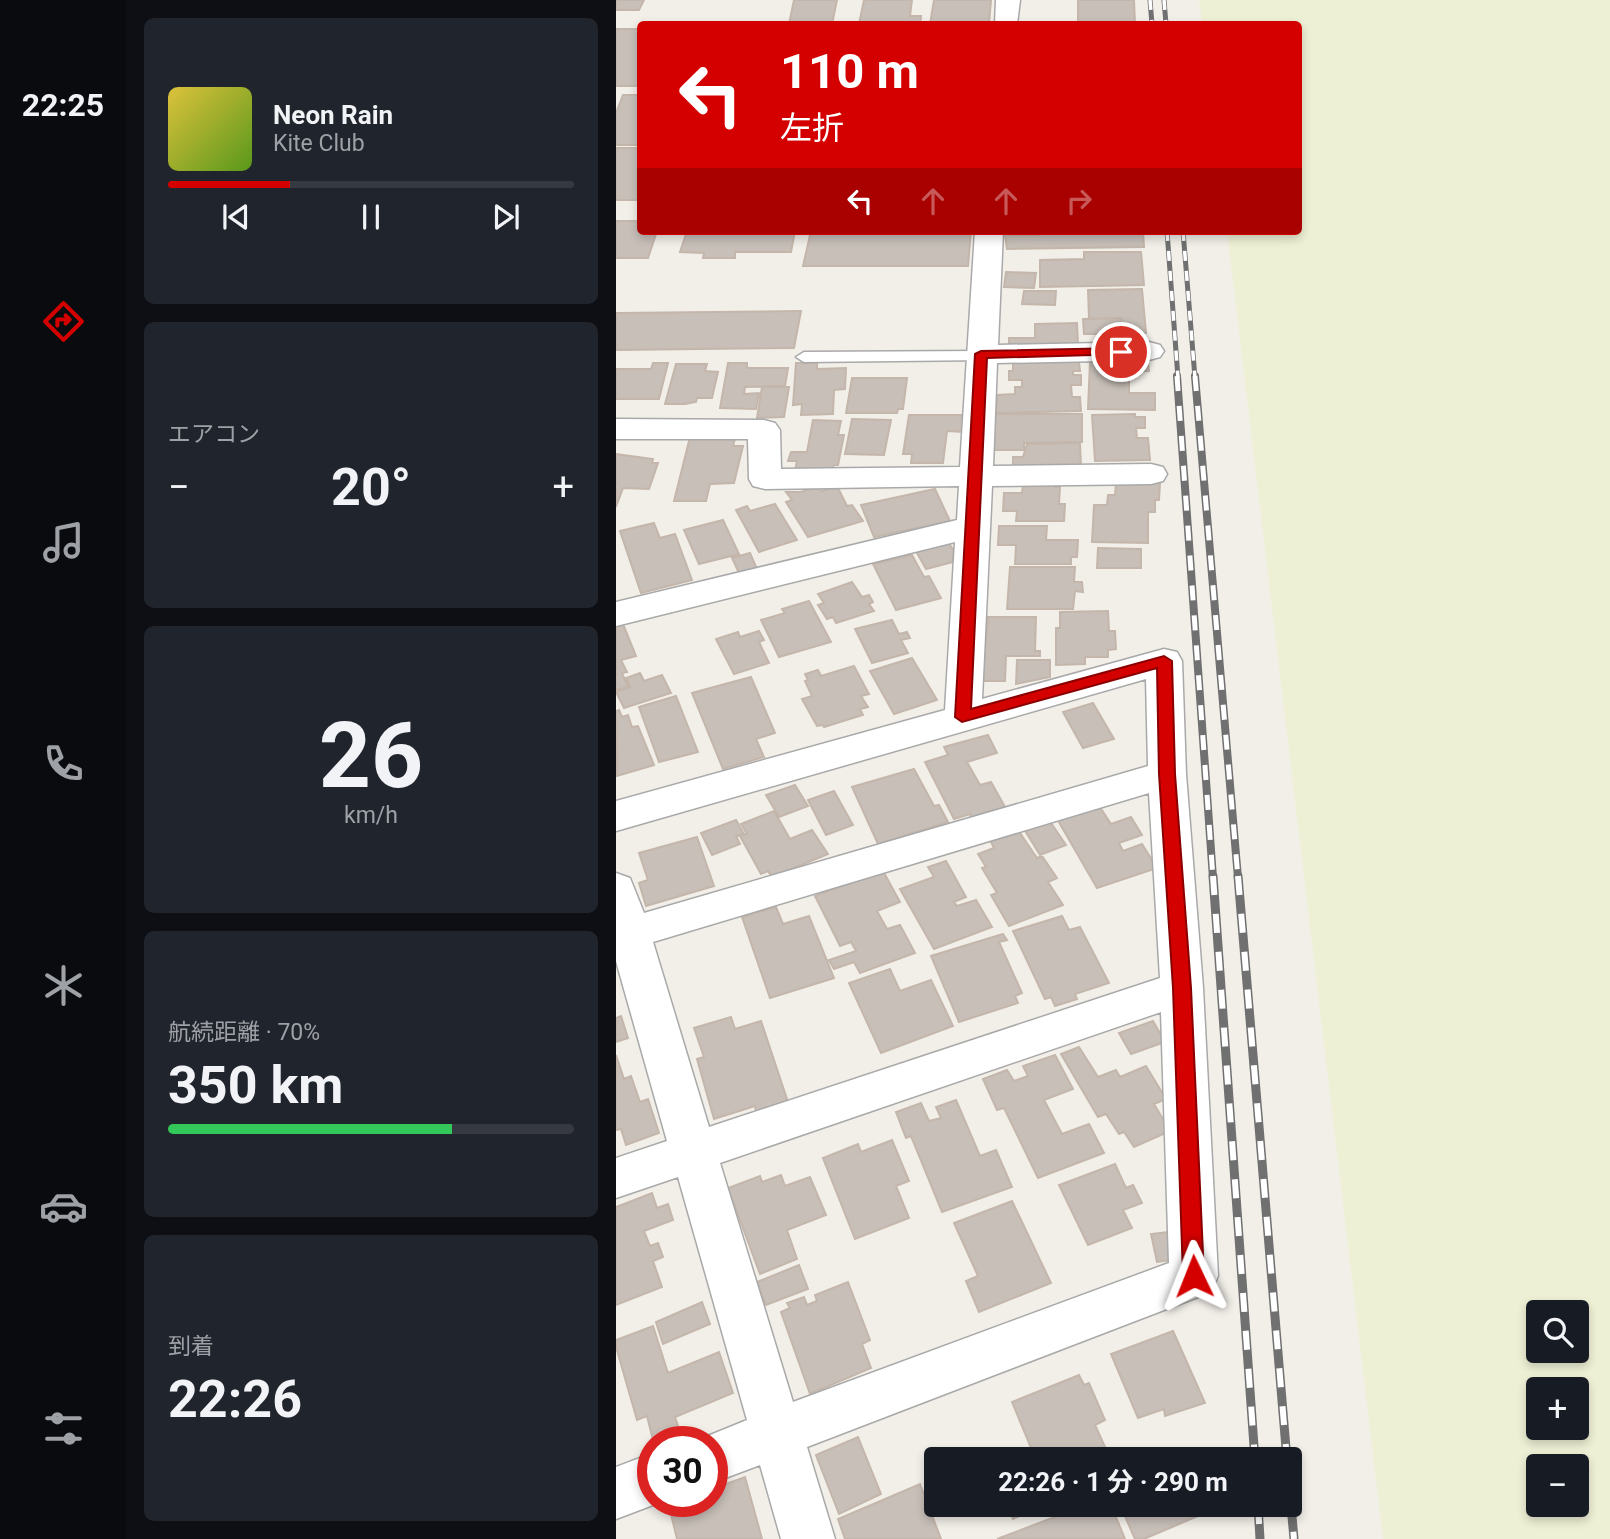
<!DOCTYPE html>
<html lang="ja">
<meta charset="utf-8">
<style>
:root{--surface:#171b24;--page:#20242c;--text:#f1f3f6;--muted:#9ea1a6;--line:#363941;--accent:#d40000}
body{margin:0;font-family:Roboto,"Noto Sans JP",sans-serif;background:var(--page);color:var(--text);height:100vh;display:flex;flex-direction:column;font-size:26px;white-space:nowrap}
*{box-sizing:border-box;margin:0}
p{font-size:23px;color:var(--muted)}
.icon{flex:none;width:38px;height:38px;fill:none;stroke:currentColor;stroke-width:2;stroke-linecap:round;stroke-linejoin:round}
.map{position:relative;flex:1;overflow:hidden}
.panel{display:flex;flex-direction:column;gap:18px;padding:18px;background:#0d0f14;width:490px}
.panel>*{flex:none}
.top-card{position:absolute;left:21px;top:21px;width:665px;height:214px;border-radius:7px;box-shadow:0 4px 10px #0003;background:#d40000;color:#fff;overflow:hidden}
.buttons{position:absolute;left:910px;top:1300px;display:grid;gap:14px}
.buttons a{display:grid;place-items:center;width:63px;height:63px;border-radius:7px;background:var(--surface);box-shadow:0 4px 10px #0003;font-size:35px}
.speed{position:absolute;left:21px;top:1426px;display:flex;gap:14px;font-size:35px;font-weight:700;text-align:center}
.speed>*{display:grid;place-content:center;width:91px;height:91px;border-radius:50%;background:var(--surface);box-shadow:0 4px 10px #0003;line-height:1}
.speed .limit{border:10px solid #d22;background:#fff;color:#111}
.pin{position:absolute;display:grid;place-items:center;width:60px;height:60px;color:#fff;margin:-30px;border:4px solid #fff;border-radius:50%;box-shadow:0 2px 7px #0007}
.me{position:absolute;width:77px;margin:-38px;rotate:358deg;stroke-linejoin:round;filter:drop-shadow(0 0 5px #0008)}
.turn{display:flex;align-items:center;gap:24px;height:147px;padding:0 28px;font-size:32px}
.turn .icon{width:91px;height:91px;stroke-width:2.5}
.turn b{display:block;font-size:49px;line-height:60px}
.lanes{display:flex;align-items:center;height:66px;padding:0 28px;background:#0003;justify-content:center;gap:35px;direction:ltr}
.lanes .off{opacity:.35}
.big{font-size:52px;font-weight:700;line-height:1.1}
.panel .widget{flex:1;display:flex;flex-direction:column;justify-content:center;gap:10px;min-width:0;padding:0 24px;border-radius:10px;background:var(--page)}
.panel .dial{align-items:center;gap:0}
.dial b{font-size:91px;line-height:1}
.song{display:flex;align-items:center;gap:21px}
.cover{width:84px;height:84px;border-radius:10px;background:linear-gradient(135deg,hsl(50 70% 55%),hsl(90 70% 35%))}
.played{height:7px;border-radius:4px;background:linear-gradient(90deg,var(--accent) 30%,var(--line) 30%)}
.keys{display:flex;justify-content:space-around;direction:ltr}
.heat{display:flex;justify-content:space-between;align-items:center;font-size:38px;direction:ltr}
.charge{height:10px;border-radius:5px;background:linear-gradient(90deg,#34c759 70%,var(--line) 0)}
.trip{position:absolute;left:308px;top:1447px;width:378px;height:70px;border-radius:7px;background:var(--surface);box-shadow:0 4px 10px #0003;font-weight:700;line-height:70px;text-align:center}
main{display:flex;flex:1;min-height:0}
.tabs{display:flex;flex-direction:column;width:126px;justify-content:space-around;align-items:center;background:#090b0e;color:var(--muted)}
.tabs .icon{width:49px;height:49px}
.tabs .selected{color:var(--accent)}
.tabs b{font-size:32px;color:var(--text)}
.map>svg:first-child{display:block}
.farmland{fill:#eef0d5;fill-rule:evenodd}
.building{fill:#c7bfb8;stroke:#c4b6ab;stroke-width:2}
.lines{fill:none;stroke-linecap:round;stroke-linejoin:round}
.lane-casing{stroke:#a9a9a9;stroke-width:3}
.street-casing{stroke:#a9a9a9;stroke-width:3}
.lane{fill:#fff;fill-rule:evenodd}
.street{fill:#fff;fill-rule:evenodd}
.rail-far2-casing{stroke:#707070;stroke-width:5}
.rail-far1-casing{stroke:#707070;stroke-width:8}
.rail-casing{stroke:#707070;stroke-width:9}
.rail-far2{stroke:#fff;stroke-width:3.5;stroke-dasharray:10;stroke-linecap:butt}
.rail-far1{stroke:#fff;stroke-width:5;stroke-dasharray:15;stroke-linecap:butt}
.rail{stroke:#fff;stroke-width:6;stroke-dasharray:19;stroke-linecap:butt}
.route{fill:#d40000;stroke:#8a0000;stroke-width:2}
</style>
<main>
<nav class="tabs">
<b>22:25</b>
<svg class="icon selected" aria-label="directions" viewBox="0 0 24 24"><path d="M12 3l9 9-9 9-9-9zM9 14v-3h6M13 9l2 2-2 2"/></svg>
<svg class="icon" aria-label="music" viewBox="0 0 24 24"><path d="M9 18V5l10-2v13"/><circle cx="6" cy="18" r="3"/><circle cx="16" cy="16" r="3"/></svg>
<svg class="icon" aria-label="phone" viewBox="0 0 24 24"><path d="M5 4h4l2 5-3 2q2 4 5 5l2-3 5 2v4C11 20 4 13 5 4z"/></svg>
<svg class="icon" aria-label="climate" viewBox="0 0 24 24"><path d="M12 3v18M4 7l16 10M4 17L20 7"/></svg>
<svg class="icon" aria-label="car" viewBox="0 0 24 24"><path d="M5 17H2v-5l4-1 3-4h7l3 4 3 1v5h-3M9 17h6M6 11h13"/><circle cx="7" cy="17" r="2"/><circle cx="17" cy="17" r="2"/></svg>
<svg class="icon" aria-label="filters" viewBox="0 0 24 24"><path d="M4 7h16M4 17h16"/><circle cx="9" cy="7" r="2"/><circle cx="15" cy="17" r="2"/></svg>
</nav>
<section class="panel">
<div class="widget">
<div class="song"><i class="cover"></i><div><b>Neon Rain</b><p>Kite Club</p></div></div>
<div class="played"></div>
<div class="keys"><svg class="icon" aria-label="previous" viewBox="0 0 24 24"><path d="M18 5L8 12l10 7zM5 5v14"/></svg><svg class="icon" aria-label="pause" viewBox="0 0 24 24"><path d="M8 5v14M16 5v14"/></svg><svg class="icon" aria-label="next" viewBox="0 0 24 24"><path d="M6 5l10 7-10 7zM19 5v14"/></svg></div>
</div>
<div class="widget"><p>エアコン</p>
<div class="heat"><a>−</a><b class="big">20°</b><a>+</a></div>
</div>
<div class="widget dial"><b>26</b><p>km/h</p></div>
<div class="widget"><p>航続距離 · 70%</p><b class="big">350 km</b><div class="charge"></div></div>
<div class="widget"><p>到着</p><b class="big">22:26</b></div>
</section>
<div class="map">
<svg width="994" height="1539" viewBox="0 0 994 1539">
<rect width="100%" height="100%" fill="#f2efe9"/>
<path class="farmland" d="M583 0H994V1539H767L611 231H682V24H586ZM922 1312H961V1351H922ZM922 1390H961V1428H922ZM922 1466H961V1505H922Z"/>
<path class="building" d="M0 0H28L23 10H0Z
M178 0H221L216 24H173Z
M248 0H296L294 16H305L304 24H243Z
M318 0H375L373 24H314Z
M462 0H518L519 24H462Z
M0 29H24V86H0Z
M7 95H24V145H0V113Z
M0 148H24V200H0Z
M0 221H24V231H41L32 258H0Z
M71 231H179L175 252H119V258H87L88 253 64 252Z
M195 231H355L352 266H187Z
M423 231H527L528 247 391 249 389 235H423Z
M468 252H525L528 285 424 287V260L468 259Z
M390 272 420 273 418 288 388 287Z
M526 289 530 333 506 334 505 318 473 319 472 290Z
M408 291H440L439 305 406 304Z
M185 311 178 348 0 350V313Z
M505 318 506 334H468L467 319Z
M461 323 462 346 393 347V338H419V324Z
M455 360 456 362H463L464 371H457V375H465V385H455L456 397H464L465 411 380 413 381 395 399 394V387H406V380H393V371H397V361Z
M474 362H513V393H539V410L472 409Z
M532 362 533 371 515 372 514 363Z
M37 363H52L43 399H0V369H35Z
M112 363H131V368H172L169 386 129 387 128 394 143 393 140 409 104 408Z
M180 363H201V369L230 368 229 389 218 390 217 414 185 415 186 404 177 405Z
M60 364H91L89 371 102 372 96 398H81L80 402 69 404H49Z
M236 378H291L287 409H282L281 413H230Z
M146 387H173L168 417 141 418Z
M380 414H466V442L408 443V450H377Z
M519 414V417H529V428H520L521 438H532L534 460 479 461 476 415Z
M293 415H349L347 432 331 431 327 463H295L296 454H287Z
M236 419 275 420 268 455 229 454Z
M197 420 225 421 222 435H228L222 465H218L216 471H179L181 461H172L175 452H191Z
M74 437 119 439 117 446H127L118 483 94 484 90 501H58Z
M464 443 465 467 397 468V457H407L411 444Z
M0 454 37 459 36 463H42L33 489 7 488 0 507Z
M500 483H544L543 500H539V512H532V543L476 542 478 505H491L492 495H499Z
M407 484H439V487H444L443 504H449L448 521H400L401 511H387L388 493H406Z
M202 486 206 491 221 486 231 506 236 505 247 521 192 537 170 502 176 500 170 492H185Z
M319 489 334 521 258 537 245 505Z
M159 504 181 540 143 552 120 510 131 506 134 511Z
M107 520 123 554 83 564 68 530Z
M38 523 44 538 59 534 76 580 25 593 4 531Z
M383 526H431L430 540H462L461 557H455V564H399L400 545H382Z
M332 542 338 551 337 562 310 569 300 551Z
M482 548 525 549V568H481Z
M134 553 141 569 123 573 116 558Z
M296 555 308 577 313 576 325 598 280 610 257 564Z
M394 567H459L458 582H466L467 592 459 591 457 609H391Z
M236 582 246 597 253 595 257 602 253 604 258 611 220 623 217 617 211 619 202 605 208 603 202 594Z
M193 601 215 642 163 657 145 620 169 613 166 609Z
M492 611 493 631H499L500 649 492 650V657H469V664L440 665V628H444V612Z
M372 617H420L419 651H424V656H390L389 681H363L365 660H368Z
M276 620 283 634 291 632 294 638 285 640 292 653 256 663 239 629Z
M7 624 20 656 5 660 11 672 6 673 12 687 0 690V626Z
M143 631 148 640 143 642 153 663 118 674 100 639 122 632 124 637Z
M296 658 321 700 278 714 254 671Z
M401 660H434V677L400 684Z
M238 666 253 694 245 696 252 707 244 709 247 715 208 727 207 725 201 726 186 699 196 696 189 681 192 680 189 674 202 670 205 676Z
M24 673 28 681 46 675 55 693 8 708 0 692 14 687 10 678Z
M135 677 159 733 140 739 148 757 107 769 76 693Z
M60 696 82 752 43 762 23 707Z
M477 703 498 739 467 748 447 712Z
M3 710 6 717 12 715 16 727 22 726 38 765 1 776 0 711Z
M372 735 381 753 351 762 364 785 375 782 389 807 355 818 354 814 338 819 309 762 332 755 328 747Z
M298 769 318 806 323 805 332 822 262 844 236 787Z
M179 785 192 806 163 817 150 795Z
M218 791 237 825 210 835 192 800Z
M482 804 495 824 515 817 526 835 503 843 507 851 526 844 541 868 481 888 440 817Z
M158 811 174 839 196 830 212 854 156 877 152 871 145 874 124 836 131 834 125 824Z
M120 820 128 834 120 836 124 844 96 855 85 833Z
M433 820 450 845 424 855 408 829Z
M402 830 421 858 426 856 441 878 432 882 447 905 393 926 375 895 381 893 366 868 370 867 362 854 378 848 374 840Z
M81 837 98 886 30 906 23 883 32 880 23 853Z
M330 861 350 897 338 902 341 906 360 900 376 927 318 949 284 889 318 877 312 867Z
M267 871 284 902 261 911 271 929 284 925 299 953 244 973 238 962 218 969 213 960 240 951 235 942 224 946 199 896Z
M160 907 167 924 193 916 218 978 154 998 126 917Z
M446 916 453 930 464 927 493 983 459 994 461 999 439 1006 435 997 429 999 397 931Z
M387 934 391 940 383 942 406 993 399 996 402 1003 343 1022 315 956Z
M274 969 284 991 315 980 337 1026 265 1053 233 983Z
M5 1016 12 1038 0 1042V1018Z
M115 1017 119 1029 145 1021 172 1102 140 1112 139 1106 98 1119 81 1059 88 1057 78 1028Z
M537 1021 549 1042 515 1054 503 1033Z
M463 1047 482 1077 500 1070 504 1077 530 1066 550 1099 538 1104 554 1131 518 1147 508 1132 503 1134 490 1114 482 1117 445 1054Z
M0 1055 8 1079 15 1076 24 1102 32 1099 43 1133 10 1145 5 1129 0 1130Z
M439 1055 457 1089 428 1100 446 1134 473 1124 488 1153 422 1178 388 1108 381 1110 367 1079 391 1070 398 1081 412 1076 407 1066Z
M340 1100 364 1156 380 1150 396 1187 326 1212 295 1136 290 1138 280 1112 305 1103 313 1121 325 1118 320 1107Z
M276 1140 293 1181 280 1186 293 1218 239 1239 207 1158 242 1144 245 1152Z
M499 1164 510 1188 517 1185 526 1203 507 1210 516 1228 472 1245 443 1185Z
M165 1175 169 1186 194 1177 210 1215 171 1230 181 1259 144 1274 112 1188 144 1176 146 1182Z
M36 1193 41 1208 52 1204 57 1220 28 1231 34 1246 42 1243 47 1257 37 1261 46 1287 0 1305V1207Z
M396 1201 435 1283 363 1312 350 1281 362 1276 338 1223Z
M552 1232 557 1260 541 1262 535 1234Z
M183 1265 192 1289 150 1305 141 1282Z
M232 1282 254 1340 246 1344 255 1368 194 1394 165 1312 174 1308 171 1303 188 1297 191 1305 201 1301 199 1295Z
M86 1302 94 1324 47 1344 40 1322Z
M37 1326 52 1373 103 1352 117 1393 59 1417 63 1429 37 1440 31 1416 21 1420 0 1347V1340Z
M557 1331 589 1403 549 1416 548 1409 522 1418 495 1354Z
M463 1375 468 1385 473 1383 489 1420 479 1425 495 1460H420L396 1402Z
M242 1437 265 1494 223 1514 200 1455Z
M129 1477 146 1539H61L53 1506 65 1502H96V1489Z
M304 1484 325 1539H229L222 1519Z
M390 1505H426L397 1519Z
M470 1505H495L509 1539H381Z
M504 1505H577L582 1516 528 1539H519Z"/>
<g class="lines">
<defs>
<path id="lane" d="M365 351 373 356 371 360 188 362 180 357 188 352Z"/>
<path id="street" d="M380 0H404L401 24H379Z
M359 231H387L382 345 533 342 544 345 548 351 544 357 533 360 381 363 377 466 535 464 547 467 551 474 547 481 535 484 376 486 366 699 548 649 561 652 566 661 570 774 587 988 602 1276 595 1292 191 1447 219 1539H165L144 1465 96 1483V1442H77L131 1420 62 1177 0 1198V1158L51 1141 0 961V873L14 878 28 913 532 766 530 679 0 831V801L329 710 339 542 0 626V602L341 520 343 486 149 489 137 486 133 479 132 439H0V419L148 420 159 423 164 430 165 469 344 467ZM533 793 544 978 93 1127 37 942ZM545 1012 553 1263 177 1402 104 1163Z
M37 1453V1502H45L0 1519V1467Z"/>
</defs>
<use href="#lane" class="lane-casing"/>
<use href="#street" class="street-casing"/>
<use href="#lane" class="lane"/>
<use href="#street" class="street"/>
<defs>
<path id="rail-far2" d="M534 0 536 24
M548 0 550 24
M551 231 562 378
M567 231 579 378"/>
<path id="rail-far1" d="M561 376 597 878
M579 376 622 878"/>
<path id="rail" d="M597 876 639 1460
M622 876 671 1460
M674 1494 678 1539
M642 1505 644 1539"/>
</defs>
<use href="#rail-far2" class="rail-far2-casing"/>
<use href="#rail-far1" class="rail-far1-casing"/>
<use href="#rail" class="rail-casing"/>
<use href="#rail-far2" class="rail-far2"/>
<use href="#rail-far1" class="rail-far1"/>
<use href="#rail" class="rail"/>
</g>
<path class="route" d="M505 348 509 349V354L371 358 355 709 548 656 556 661 559 774 575 988 588 1276 585 1283 578 1286 570 1283 567 1276 557 988 543 774 541 668 346 722 339 717 359 354 365 351Z"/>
</svg>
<div class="buttons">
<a><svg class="icon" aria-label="search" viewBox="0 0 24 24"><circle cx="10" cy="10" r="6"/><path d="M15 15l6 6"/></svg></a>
<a>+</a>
<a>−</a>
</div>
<div class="speed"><div class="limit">30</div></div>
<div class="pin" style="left:505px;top:352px;background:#d93025"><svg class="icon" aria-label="arrive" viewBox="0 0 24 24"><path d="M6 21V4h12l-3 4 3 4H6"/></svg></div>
<svg class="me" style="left:578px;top:1276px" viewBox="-20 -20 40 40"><path d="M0-17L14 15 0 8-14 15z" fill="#d40000" stroke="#fff" stroke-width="4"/></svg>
<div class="trip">22:26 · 1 分 · 290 m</div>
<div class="top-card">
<div class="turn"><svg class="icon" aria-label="left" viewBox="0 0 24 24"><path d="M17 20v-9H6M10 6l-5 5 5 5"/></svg><div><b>110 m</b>左折</div></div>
<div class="lanes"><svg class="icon" aria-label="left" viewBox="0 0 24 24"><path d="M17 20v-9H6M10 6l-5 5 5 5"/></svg><svg class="icon off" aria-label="ahead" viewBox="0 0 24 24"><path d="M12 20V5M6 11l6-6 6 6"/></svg><svg class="icon off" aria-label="ahead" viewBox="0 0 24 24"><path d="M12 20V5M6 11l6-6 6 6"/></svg><svg class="icon off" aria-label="right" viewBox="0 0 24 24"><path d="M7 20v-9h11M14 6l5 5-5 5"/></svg></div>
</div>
</div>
</main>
